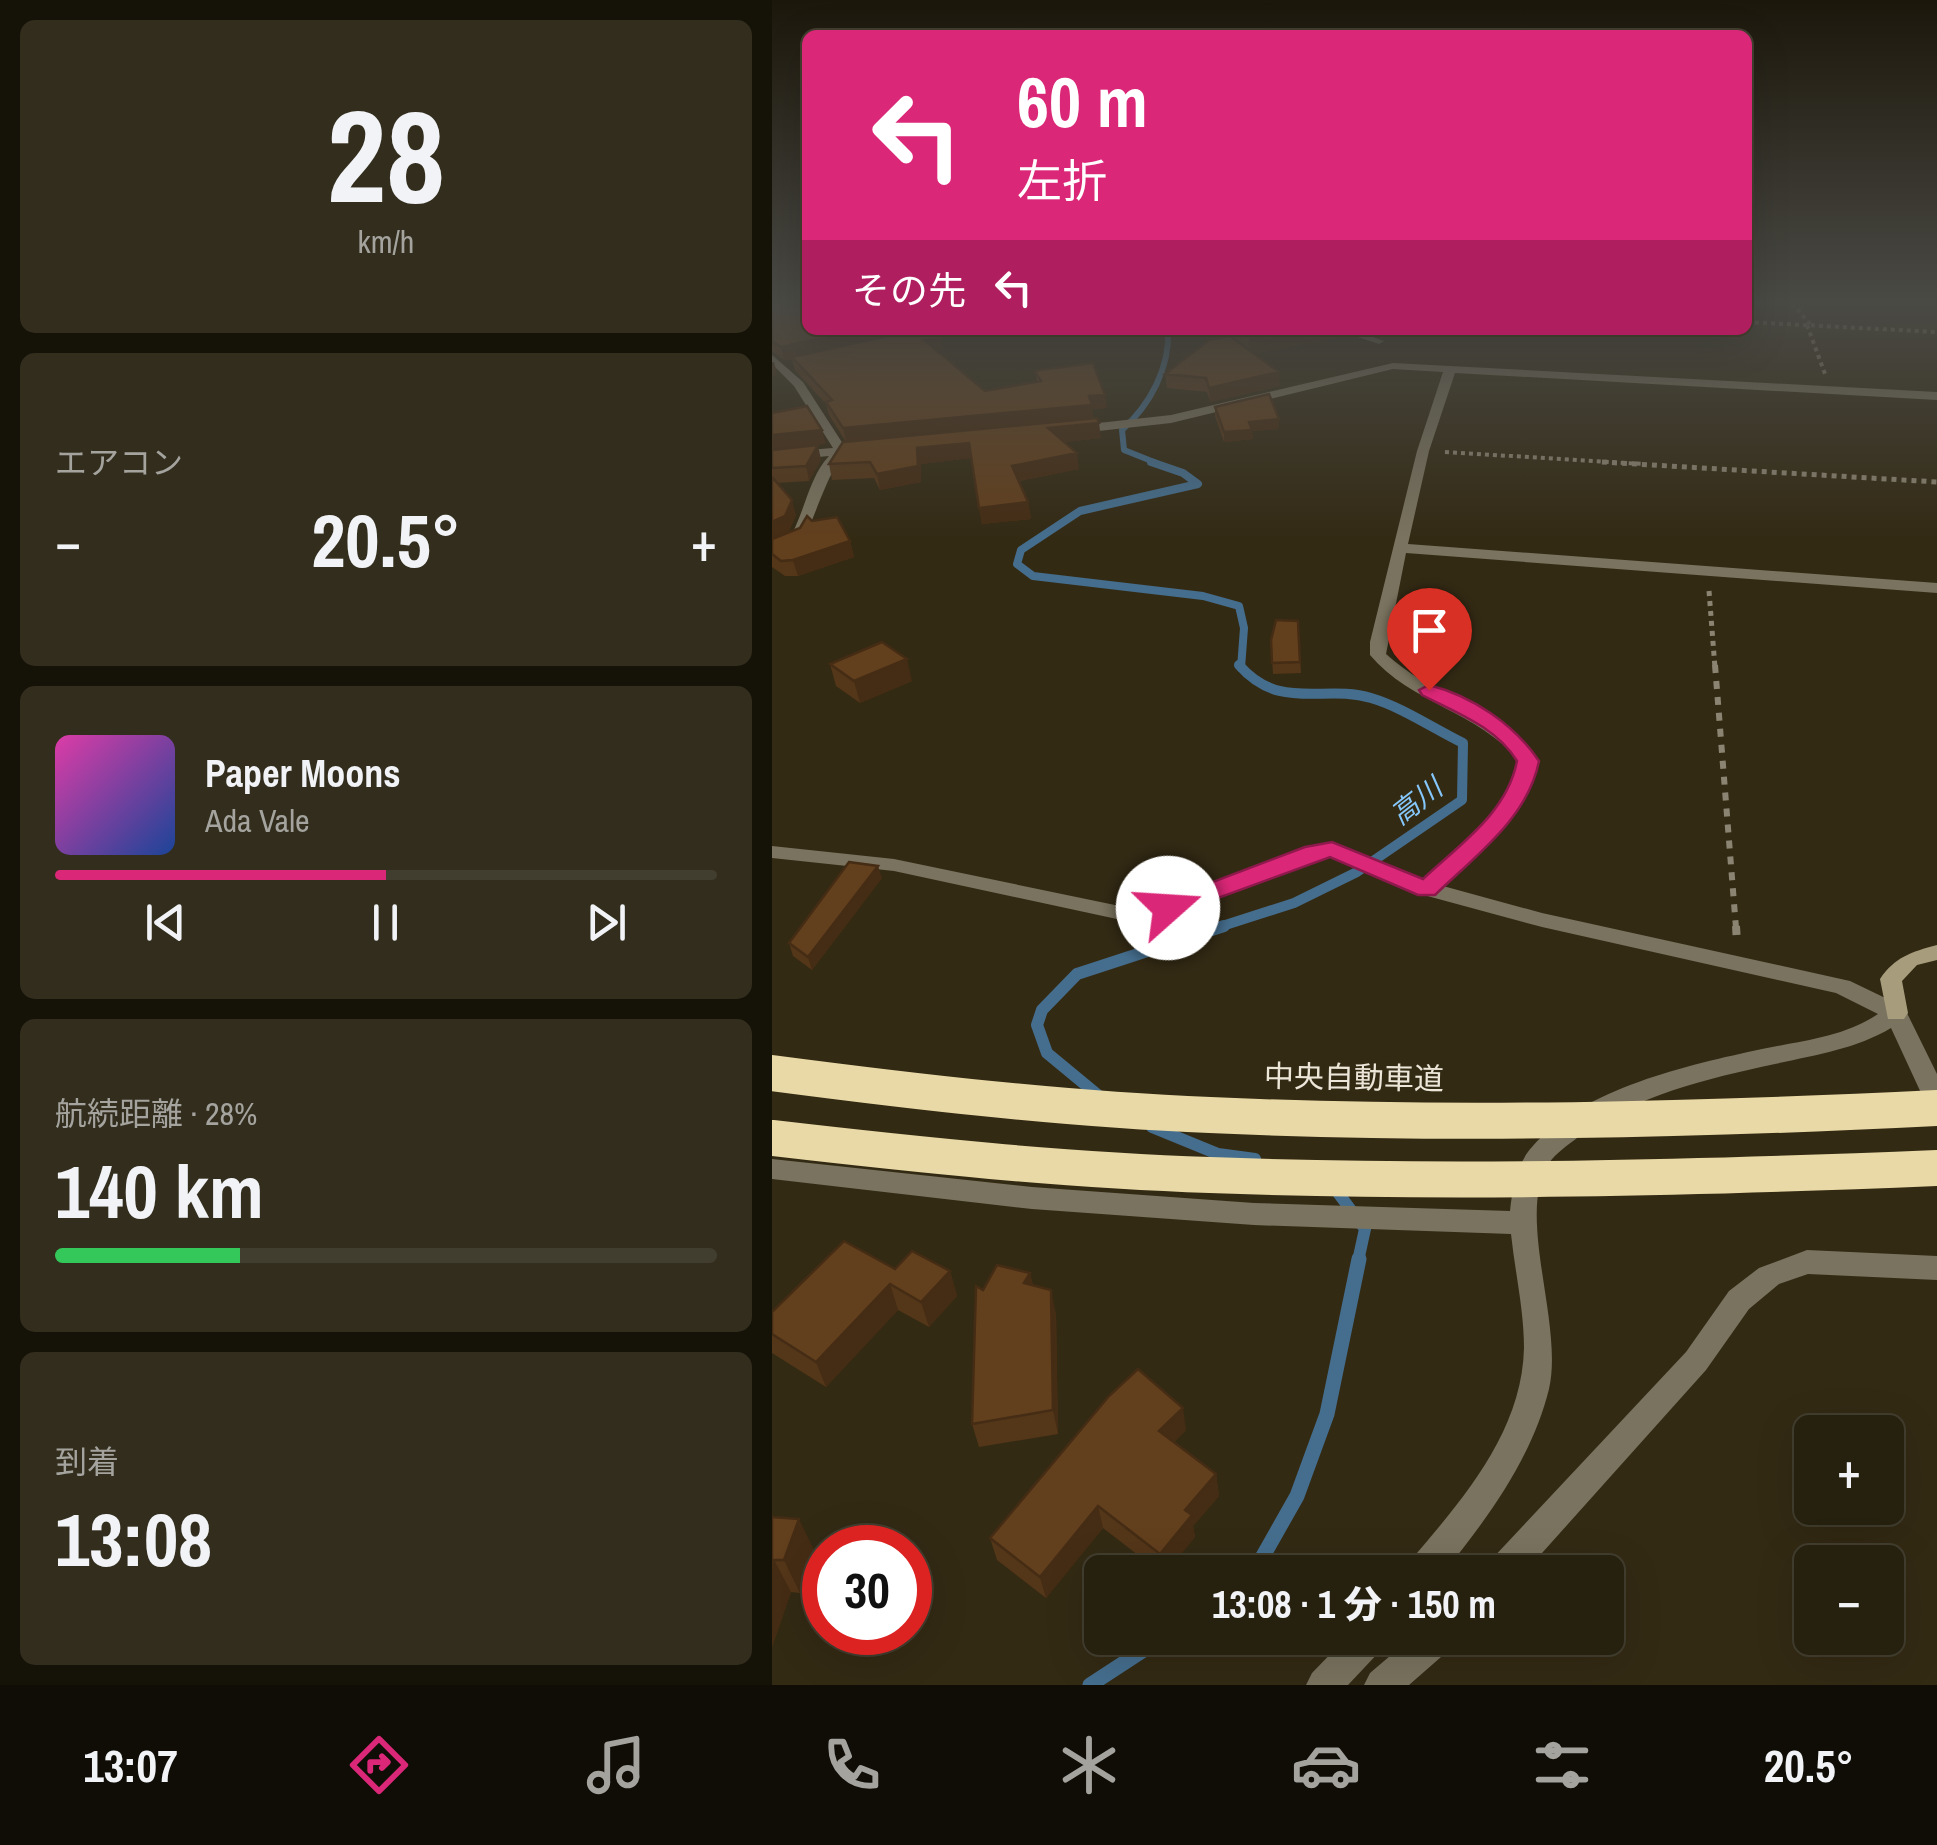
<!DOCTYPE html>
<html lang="ja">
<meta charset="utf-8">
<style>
:root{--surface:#26200f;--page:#322d1d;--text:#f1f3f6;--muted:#a4a39e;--line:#423e2f;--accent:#db2777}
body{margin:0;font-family:"Archivo Narrow","Noto Sans JP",sans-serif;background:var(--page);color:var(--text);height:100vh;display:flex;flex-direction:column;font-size:38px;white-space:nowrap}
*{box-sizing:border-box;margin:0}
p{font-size:32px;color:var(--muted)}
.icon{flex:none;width:55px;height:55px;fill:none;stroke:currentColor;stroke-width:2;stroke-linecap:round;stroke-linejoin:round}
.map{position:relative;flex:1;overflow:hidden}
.side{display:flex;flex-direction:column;gap:20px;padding:20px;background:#151208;width:772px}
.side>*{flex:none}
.hud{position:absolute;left:30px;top:30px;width:950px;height:305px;border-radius:15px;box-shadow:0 10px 40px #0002,0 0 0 2px var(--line);background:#db2777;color:#fff;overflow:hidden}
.fabs{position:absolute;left:1022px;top:1415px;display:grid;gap:20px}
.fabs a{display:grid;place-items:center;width:110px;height:110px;border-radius:15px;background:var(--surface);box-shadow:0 10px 40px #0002,0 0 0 2px var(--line);font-size:50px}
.speed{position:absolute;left:30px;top:1525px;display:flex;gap:20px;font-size:50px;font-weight:700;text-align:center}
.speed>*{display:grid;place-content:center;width:130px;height:130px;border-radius:50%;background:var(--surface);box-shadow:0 10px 40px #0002,0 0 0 2px var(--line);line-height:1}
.speed .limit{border:15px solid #d22;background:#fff;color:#111}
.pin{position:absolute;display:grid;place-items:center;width:85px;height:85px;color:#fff;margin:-102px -42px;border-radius:50% 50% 50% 0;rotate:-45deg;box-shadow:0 0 10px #0007}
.pin .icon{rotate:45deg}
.me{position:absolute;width:110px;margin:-55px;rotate:71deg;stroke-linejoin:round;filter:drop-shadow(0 0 8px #0008)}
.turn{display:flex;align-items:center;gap:35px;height:210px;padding:0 50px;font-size:45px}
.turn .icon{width:130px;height:130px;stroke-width:2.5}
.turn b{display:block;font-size:70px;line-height:85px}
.then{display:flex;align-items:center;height:95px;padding:0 50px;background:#0003;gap:20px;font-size:38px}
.big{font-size:75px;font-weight:800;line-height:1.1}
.side .widget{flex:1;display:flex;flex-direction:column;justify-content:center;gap:15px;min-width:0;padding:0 35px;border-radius:15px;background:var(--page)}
.side .dial{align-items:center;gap:0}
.dial b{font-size:130px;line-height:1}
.song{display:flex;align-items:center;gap:30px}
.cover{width:120px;height:120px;border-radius:15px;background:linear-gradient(135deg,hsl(320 70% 55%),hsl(220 70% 35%))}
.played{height:10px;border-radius:5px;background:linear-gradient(90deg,var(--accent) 50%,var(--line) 50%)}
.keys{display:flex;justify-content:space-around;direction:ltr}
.heat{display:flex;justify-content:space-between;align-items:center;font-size:55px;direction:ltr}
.charge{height:15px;border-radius:8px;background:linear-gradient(90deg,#34c759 28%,var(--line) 0)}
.trip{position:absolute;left:312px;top:1555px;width:540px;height:100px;border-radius:15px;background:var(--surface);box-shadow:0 10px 40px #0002,0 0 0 2px var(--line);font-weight:800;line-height:100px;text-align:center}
.tabs{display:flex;height:160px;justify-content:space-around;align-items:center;background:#0f0d06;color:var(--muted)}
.tabs .icon{width:70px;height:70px}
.tabs .on{color:var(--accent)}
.tabs b{font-size:45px;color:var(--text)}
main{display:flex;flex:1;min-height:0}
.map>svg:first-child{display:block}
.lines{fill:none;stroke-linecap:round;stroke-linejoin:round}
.stream-far4{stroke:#456e8e;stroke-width:6}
.stream-far3{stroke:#456e8e;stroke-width:8}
.stream-far2{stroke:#456e8e;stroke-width:10}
.stream-far1{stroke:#456e8e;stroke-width:12}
.stream{stroke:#456e8e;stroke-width:15}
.path-far3{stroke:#8c8472;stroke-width:4;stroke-dasharray:4 4;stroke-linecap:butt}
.path-far2{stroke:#8c8472;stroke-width:5;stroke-dasharray:5 5;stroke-linecap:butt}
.path-far1{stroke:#8c8472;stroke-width:6;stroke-dasharray:8 8;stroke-linecap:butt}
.path{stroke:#8c8472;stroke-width:8;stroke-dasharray:9 9;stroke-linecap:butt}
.lane{fill:#7a735f;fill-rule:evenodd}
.street{fill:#7a735f;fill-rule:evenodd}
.secondary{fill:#a79c7c;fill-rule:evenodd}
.highway-bridge{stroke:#e9d9a6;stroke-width:36}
.wall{fill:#543619}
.shaded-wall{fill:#452c14}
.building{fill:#623f1d;stroke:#452c14;stroke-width:2.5}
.route{fill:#db2777;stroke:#8e194d;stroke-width:2.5}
.labels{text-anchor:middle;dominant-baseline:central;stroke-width:9;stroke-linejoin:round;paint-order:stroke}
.water-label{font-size:28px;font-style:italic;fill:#85c7fa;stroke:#332a14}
.near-street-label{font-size:30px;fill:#ede7da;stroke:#332a14}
</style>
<main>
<section class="side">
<div class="widget dial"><b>28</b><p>km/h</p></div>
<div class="widget"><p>エアコン</p>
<div class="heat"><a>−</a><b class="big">20.5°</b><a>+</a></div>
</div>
<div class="widget">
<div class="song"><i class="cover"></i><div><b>Paper Moons</b><p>Ada Vale</p></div></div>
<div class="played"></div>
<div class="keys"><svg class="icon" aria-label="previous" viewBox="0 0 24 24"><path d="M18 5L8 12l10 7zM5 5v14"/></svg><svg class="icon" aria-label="pause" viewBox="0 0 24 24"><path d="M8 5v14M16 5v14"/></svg><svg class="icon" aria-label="next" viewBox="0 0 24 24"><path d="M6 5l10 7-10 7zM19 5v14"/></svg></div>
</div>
<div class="widget"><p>航続距離 · 28%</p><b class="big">140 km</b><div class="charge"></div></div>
<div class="widget"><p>到着</p><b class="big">13:08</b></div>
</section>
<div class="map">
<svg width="1165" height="1685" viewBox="0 0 1165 1685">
<rect width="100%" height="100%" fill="#332a14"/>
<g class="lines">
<path class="stream-far4" d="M387 464 352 450 350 430C378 405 398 368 396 330"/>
<path class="stream-far3" d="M379 462 411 473 426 484 308 511 249 550 245 564 261 576 431 596 467 606 472 628 469 668"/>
<path class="stream-far2" d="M444 928 522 903 585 872 690 800 691 743C662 729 630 707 599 698 552 684 508 712 467 665"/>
<path class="stream-far1" d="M327 1096 275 1053 265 1025 270 1010 305 974 452 926
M380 1127 446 1154 483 1159
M564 1190 593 1229 586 1261"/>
<path class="stream" d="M482 1572 525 1496 555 1414 587 1259
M318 1685 390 1638"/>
<path class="path-far3" d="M1020 303 1038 324
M975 322 1165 332
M1035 325 1053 374
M673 452 871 464"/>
<path class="path-far2" d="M830 462 1165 482
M937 591 943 668"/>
<path class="path-far1" d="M943 665 964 928"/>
<path class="path" d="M964 926 965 943"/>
<path class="lane" d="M166 330H190L146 339 141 336Z"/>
<path class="street" d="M564 330H581L612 341 607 344Z
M0 355 31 382 73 447 91 445 97 449C90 454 83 451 75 454 59 461 42 521 31 540L0 552V543L20 534C33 509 38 476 57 456L0 461V453L61 448 22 386 0 364Z
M621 363 1165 392V400L683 373 657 451 636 544 1165 583V593L634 553 614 654C661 697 726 709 765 761 750 815 711 850 671 886L770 913 1078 981 1132 1007 1165 1074V1110L1156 1108 1119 1028C1084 1049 1043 1055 1003 1064 934 1079 864 1095 805 1138 796 1145 783 1154 777 1163 743 1214 792 1324 777 1389 760 1458 716 1518 672 1572H634L639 1560C691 1499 750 1432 752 1348 752 1310 743 1272 739 1234L482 1225 260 1209 0 1179V1159L260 1187 482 1203 738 1211C740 1191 745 1163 760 1147 812 1088 916 1065 990 1049 1029 1041 1072 1037 1106 1014L1064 993 770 927 648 894 558 856 368 924 122 871 0 858V846L122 859 367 910 534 848 567 845 652 880C693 845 731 814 747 761 707 712 638 703 598 655V642L645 451 671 372 621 369 399 423 299 434 293 430 299 426 399 415Z
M1035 1250 1165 1256V1280L1036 1274 1007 1284 977 1309 934 1370 753 1572H715L719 1560 914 1352 957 1291 987 1268Z
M574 1638H614L609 1650 576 1685H534L540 1673Z
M639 1638H682L677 1650 637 1685H592L598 1673Z"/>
<path class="secondary" d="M1165 945V960L1145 965 1130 981 1136 1013 1132 1019H1116L1108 979C1123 957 1139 952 1165 945Z"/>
<path class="highway-bridge" d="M0 1073C145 1092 291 1109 438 1115 680 1126 922 1120 1165 1108
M0 1138C146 1155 291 1170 438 1175 680 1184 923 1178 1165 1168"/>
</g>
<path class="wall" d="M0 303 169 338 171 350 165 351 213 391 265 382 263 372 335 408 320 409 321 419 329 438 292 442 307 469 247 481 256 502 259 519 210 524 199 458 149 464V482L108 490 102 478 60 480 57 464 74 442 57 415 54 404 23 370 20 359 12 360 0 351Z
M445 330H566V337L482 354 508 386 438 402 435 392 395 388 393 374 450 337 445 334Z
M443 407 507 429 480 431 481 439 452 442 443 416Z
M0 450 49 460 37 481 5 483 24 515 17 531 1 538 28 528 40 521 78 541 82 557 26 576H13L0 567Z
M526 621 529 673 501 674 499 640Z
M58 664 140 681 88 703 64 686Z
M110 878 40 970 21 956 17 943Z
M123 1269 178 1271 185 1296 157 1327 126 1310 54 1387 0 1353V1312Z
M258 1273 261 1286 284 1314 286 1434 207 1447 200 1424 211 1290Z
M414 1430 402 1442 444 1474 447 1496 421 1526 423 1537 394 1572H388L331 1528 274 1598 225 1560 218 1538Z
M0 1517 43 1552 28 1593 19 1592 0 1647Z"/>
<path class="shaded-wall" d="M86 330H144L12 360 9 347Z
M485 330H566V337L478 354 477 332Z
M169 338 171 350 154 353 152 340Z
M0 362H2L5 375 0 376Z
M507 372 508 386 438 402 437 388Z
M333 395 335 408 320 409 321 419 74 442 71 428Z
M507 419V429L480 431 481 439 452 442V432L477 422Z
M327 423 329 438 279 444 276 428Z
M50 430 54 444 0 449V435Z
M197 443 199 458 149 464V482L108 490 105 474 145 448Z
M46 445 49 460 37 481 34 466Z
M305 453 307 469 242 482 240 466Z
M20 500 24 515 17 531 0 539V522Z
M256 502 259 519 210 524 207 508Z
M78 541 82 557 26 576 21 560Z
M135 659 140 681 88 703 82 681Z
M106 866 110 878 40 970 36 957Z
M178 1271 185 1296 157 1327 149 1302Z
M258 1273 264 1296 252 1283Z
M118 1284 126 1310 54 1387 44 1362Z
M279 1290 284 1314 286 1434 281 1410Z
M411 1408 414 1430 391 1453 387 1431Z
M444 1474 447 1496 421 1526 423 1537 394 1572H391L388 1554 413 1510Z
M326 1506 331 1528 274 1598 268 1577Z
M27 1519 43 1552 28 1593 12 1560Z
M2 1560 19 1592 0 1647V1565Z"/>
<path class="building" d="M0 303H35V330H86L9 347 0 341Z
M143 330H164L169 338 152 340 213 391 269 381 263 372 267 370 321 363 333 395 317 396 320 405 71 428 54 402 60 400 20 357Z
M458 336 507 372 437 388 434 378 393 374 437 340Z
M497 394 507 419 477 422 480 430 452 432 443 407Z
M35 406 50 430 0 435V413Z
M325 418 327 423 276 428 305 453 240 466 256 502 207 508 197 443 145 448 146 466 105 474 98 462 57 464 71 442Z
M46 445 34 466 0 468V450Z
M0 477 20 500 13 516 0 522Z
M35 516 40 521 65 517 78 541 21 560 9 561 0 554V539L28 528Z
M504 620 526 621 528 662 500 663 499 640Z
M110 642 135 659 82 681 58 664Z
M77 862 106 866 36 957 17 943Z
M72 1241 123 1269 140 1251 178 1271 149 1302 118 1284 44 1362 0 1334V1312Z
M225 1265 258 1273 252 1283 279 1290 281 1410 200 1424 204 1286 211 1290Z
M366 1369 411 1408 387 1431 444 1474 413 1510 420 1515 388 1554 326 1506 268 1577 218 1538 337 1396Z
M0 1517 27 1519 12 1560H2L0 1565Z"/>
<linearGradient id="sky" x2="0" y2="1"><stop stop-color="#1c170b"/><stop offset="0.56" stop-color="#4a4a45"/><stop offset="1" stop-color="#4a4a45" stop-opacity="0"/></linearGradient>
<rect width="1165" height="539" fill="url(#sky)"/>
<path class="route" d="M657 685C700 696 742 724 767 761 756 818 703 856 663 895H646L558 857 405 913H388L384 908 388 902 533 847 560 842 651 879C688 844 735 813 745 761 724 727 685 713 650 695L647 690Z"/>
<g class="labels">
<g class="water-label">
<text transform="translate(644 801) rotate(-38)">高川</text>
</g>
<g class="near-street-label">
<text transform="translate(582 1077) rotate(1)">中央自動車道</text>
</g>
</g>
</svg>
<div class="fabs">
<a>+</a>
<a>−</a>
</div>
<div class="speed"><div class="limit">30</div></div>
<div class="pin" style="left:657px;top:690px;background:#d93025"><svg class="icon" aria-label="arrive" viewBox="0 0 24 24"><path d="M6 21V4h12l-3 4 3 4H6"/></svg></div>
<svg class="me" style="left:396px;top:908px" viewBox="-20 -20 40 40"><circle r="19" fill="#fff"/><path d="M0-13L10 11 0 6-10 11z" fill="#db2777"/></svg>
<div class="trip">13:08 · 1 分 · 150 m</div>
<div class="hud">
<div class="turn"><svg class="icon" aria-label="left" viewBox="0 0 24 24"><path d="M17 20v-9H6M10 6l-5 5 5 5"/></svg><div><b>60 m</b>左折</div></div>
<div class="then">その先<svg class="icon" aria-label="left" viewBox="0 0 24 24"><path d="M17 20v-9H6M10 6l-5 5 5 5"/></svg></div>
</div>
</div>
</main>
<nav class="tabs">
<b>13:07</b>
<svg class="icon on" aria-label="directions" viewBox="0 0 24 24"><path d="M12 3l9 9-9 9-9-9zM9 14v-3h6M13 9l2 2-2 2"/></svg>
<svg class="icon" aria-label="music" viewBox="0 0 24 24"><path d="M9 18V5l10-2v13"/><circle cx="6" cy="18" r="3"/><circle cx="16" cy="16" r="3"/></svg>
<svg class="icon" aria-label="phone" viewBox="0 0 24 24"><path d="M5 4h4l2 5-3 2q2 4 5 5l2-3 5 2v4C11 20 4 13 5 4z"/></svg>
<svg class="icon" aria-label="climate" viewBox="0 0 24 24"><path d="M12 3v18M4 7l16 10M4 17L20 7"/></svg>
<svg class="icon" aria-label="car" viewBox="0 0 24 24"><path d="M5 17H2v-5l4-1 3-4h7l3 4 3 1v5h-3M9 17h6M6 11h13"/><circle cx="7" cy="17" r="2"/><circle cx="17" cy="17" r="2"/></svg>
<svg class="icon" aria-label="filters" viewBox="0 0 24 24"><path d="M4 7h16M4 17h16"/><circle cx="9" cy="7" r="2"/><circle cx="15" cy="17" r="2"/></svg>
<b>20.5°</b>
</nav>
